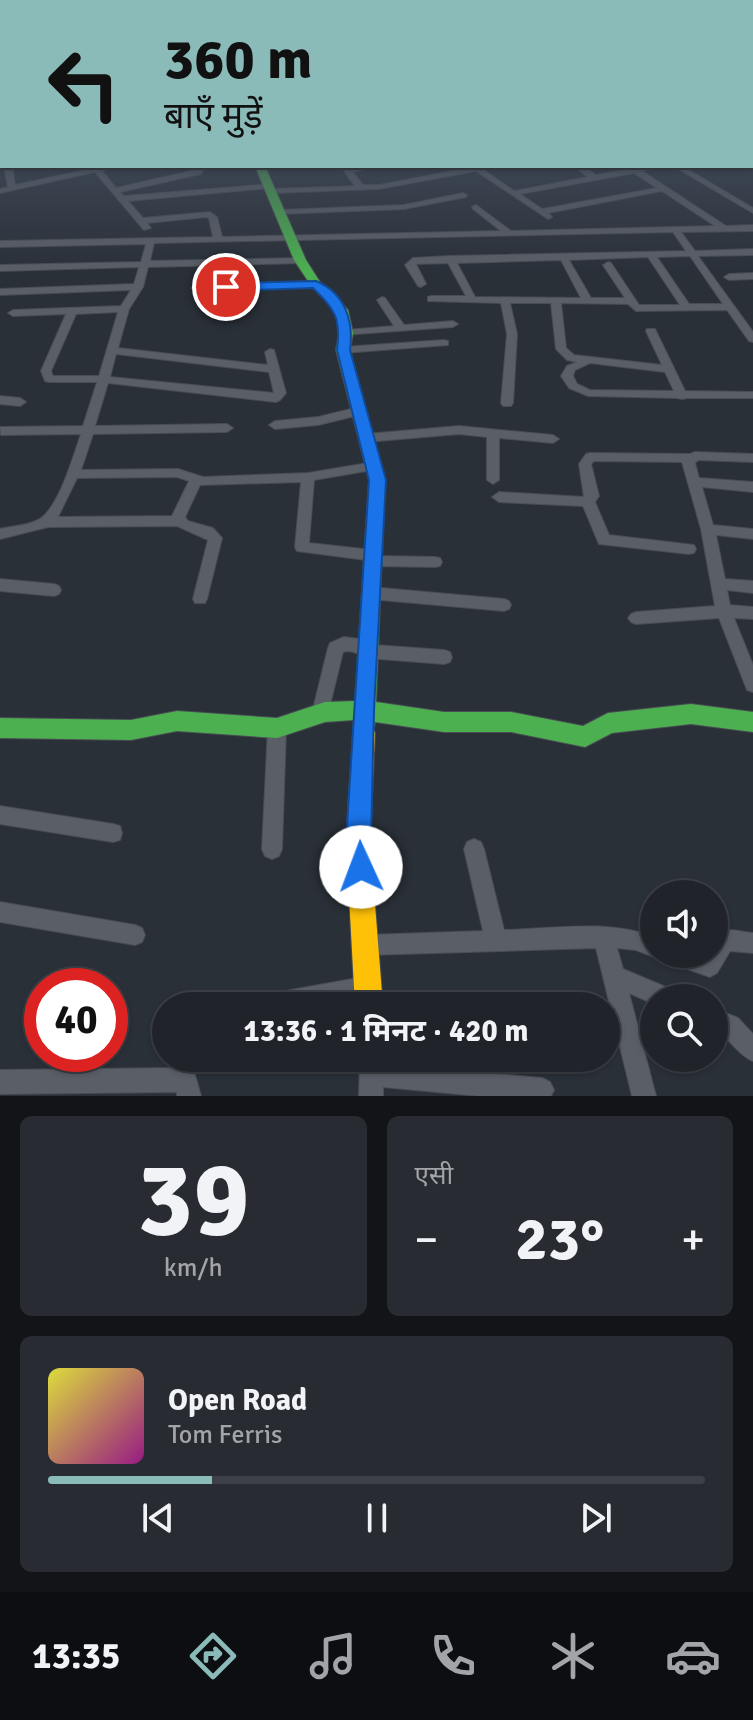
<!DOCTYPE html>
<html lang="hi">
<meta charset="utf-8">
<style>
:root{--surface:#20242a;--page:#282c32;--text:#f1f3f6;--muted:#a2a4a8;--line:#3d4147;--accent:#8bbbb9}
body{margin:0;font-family:Signika,"Noto Sans Devanagari",sans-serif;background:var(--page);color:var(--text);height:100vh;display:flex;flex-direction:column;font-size:30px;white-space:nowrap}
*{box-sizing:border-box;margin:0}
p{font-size:26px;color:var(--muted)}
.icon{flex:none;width:44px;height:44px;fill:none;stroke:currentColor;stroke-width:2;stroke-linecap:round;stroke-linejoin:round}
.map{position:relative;height:1096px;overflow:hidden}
.side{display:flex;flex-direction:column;gap:20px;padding:20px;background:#121417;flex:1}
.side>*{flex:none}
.banner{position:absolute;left:0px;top:0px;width:754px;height:168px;box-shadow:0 2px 6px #0004,0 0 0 2px var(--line);background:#8bbbb9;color:#111;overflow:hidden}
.fabs{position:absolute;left:640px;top:880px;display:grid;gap:16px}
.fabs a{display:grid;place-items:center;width:88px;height:88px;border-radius:50%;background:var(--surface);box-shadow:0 2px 6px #0004,0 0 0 2px var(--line);font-size:40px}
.speed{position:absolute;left:24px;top:968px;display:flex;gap:16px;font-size:40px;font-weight:700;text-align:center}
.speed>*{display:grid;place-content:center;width:104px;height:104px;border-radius:50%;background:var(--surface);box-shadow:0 2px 6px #0004,0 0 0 2px var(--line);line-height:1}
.speed .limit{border:12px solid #d22;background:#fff;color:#111}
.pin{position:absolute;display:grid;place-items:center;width:68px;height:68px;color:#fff;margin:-34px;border:4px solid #fff;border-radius:50%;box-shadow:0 2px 8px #0007}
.me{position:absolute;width:88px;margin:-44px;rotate:358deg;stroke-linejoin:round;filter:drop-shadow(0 0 6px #0008)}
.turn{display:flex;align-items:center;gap:28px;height:168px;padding:0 32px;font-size:36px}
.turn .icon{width:104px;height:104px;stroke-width:2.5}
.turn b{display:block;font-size:56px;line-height:68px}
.big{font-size:60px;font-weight:700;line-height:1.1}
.side .widget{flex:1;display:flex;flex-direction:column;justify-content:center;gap:12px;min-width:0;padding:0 28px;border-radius:12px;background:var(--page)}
.side .dial{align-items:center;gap:0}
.dial b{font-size:104px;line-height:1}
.song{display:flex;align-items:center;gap:24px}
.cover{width:96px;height:96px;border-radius:12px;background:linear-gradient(135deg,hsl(60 70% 55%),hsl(310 70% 35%))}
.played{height:8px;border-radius:4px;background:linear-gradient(90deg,var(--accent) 25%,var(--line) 25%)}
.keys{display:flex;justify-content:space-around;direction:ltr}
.heat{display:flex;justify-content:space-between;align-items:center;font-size:44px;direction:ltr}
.side .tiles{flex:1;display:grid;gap:20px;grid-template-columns:1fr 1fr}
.widget:last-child{grid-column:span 2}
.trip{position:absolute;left:152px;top:992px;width:468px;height:80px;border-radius:40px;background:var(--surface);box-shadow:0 2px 6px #0004,0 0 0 2px var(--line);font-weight:700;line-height:80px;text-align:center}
.menu{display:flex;height:128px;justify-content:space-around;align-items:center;background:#0d0e11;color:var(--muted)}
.menu .icon{width:56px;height:56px}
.menu .current{color:var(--accent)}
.menu b{font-size:36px;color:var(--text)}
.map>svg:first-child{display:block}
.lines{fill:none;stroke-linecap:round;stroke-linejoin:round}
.street-casing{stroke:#484c53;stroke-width:2}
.fast-casing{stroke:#484c53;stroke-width:2}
.slow-casing{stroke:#484c53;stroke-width:2}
.street{fill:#5a5e66;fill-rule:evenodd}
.fast{fill:#4caf50;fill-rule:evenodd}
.slow{fill:#ffc107;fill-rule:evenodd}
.route{fill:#1a73e8;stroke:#114b97;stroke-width:2}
</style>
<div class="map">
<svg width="753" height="1096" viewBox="0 0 753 1096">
<rect width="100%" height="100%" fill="#2a3038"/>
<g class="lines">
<defs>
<path id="street" d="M0 117 2 118V133H0Z
M0 140H2L0 145Z
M4 166H12L15 185 104 166H118L102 171 116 188 195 170 198 166H206L201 174 120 192 124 196 272 184V188H269L128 201 143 218 210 212 217 217 222 237 501 231 473 209 472 207 476 205 511 231 715 226 662 191 548 213 552 217 548 219 476 171 379 189 271 193 267 191 271 189 355 186 344 171 363 166H380L353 172 363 185H379L478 166 514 191 588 177 574 166H583L596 175 629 169 631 166 637 168 663 166 642 171 726 226 753 225V231L681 232 695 251 753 249V255L698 256 753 332V342L749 341 727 310 636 311 628 304 561 303 566 348 574 355 662 365 646 331 647 329H655L685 391 753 392V398H687L682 399 677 398 588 396 569 388 561 376 567 366 577 362 567 360 556 349 551 303H510L517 334 513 403 511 406H503L501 403 507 334 501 303 428 301V297L431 296H466L448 263 416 264 426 284 421 287 418 286 405 265 413 258 450 256 686 251 673 232 154 243 150 261 303 258V262L300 263 148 267 143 287 129 309 118 348 268 365 265 352 270 349 274 350 286 393 280 400 276 402 108 383 95 426 227 424 233 428 227 432 93 434 81 470 178 469 203 477 308 473 374 462 378 463 380 466 378 469 314 480 309 543 372 550 377 551 379 556 435 557 440 558 442 562 440 566 435 567 372 566 367 565 366 560 297 551 295 547 301 482 200 485 185 517 188 521 213 528 222 538 207 599 205 603H195L193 599 208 540 177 526 48 527 0 539V529C12 526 27 526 38 520 59 509 73 456 81 434L1 435 0 427 83 426 97 382H49L45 381 41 371 66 314 13 316 8 313 13 310 121 306 131 290 0 295V289L134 284 139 267 0 271V265L141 262 146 244 0 247V241L213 237 209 218 206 217 147 223 151 228 144 230 95 172 0 193V189L8 187ZM634 173 657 188 542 209 520 194ZM690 256 723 304H689L657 257ZM648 257 680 305H639L611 263 608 262 603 265 625 298H591L569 260ZM561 260 581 298 475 297 457 263ZM118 312 99 376H53L51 371 76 314ZM116 354 269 372 274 393 110 377ZM590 363 665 372 674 391 590 390 577 384 573 376 575 370ZM177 477 189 481 172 516 58 517 77 478Z
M673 166H682L753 208V213Z
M463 193 467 195 466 197 404 209 279 214 275 212 279 210 404 205Z
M753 273V279L729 280 724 277 729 274Z
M316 281 321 284 319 286 196 291 191 288 196 285Z
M382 297 385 298 404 325 453 321 458 324 453 327 342 335V331L346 330 394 326 377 300Z
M444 340 448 341V345L343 353 338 350 343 347Z
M0 396 20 398 26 402 20 406 0 404Z
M359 407 365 411 363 414 318 425 275 429 269 425 275 421 318 417Z
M459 426 553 435 559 439 553 443 499 438V480L493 484 487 480V437L459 434 366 442 360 438 366 434Z
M695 452 753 454V462L698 460 695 463 699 478 753 482V492L702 487 713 525 753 529V539L716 535 725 579 753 581V593L727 590 730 605 753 607V619L734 618 753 665V692L747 690 745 685 719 618 636 624 631 622 628 618 631 614 636 612 715 606 701 529 682 462 594 461 591 464 599 496 595 502 609 535 694 545 696 549 694 553 689 554 599 544 583 506 499 502 492 497 499 492 584 497 579 464 586 454 590 453 690 454Z
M0 579 54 584 59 586 61 590 59 594 54 596 0 591Z
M370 587 504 599 509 601 511 605 509 609 504 611 370 599 365 597 363 593 365 589Z
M344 637 367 640 374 645 444 650 450 652 452 657 450 662 444 664 367 658C359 655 353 649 343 652L328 713 326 718 320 721 314 718 312 713 328 648 330 643Z
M277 720 283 722 286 728 282 849 279 856 272 859 265 856 262 849 268 728 271 722Z
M0 806 113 824 120 826 122 833 120 840 113 842 0 824Z
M474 839 481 842 484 849 504 930C553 929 608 919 654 937V954H714C714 922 728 930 753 933V953L730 951 717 973 710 977 665 961 662 954 654 957 636 950 617 948 623 969 673 990 676 998H654V1004L629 993 656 1096H632L596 948 367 955 360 952 357 945 360 938 367 935 483 931 464 849 467 842Z
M0 902 135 925 142 928 145 935 142 942 135 945 0 922Z
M369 976 377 979 380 987 377 995C338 1010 293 1006 252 1006L255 998 263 995Z
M714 1008 738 1018 753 1034V1061C737 1055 730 1037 714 1030Z
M360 1058H382V1064L542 1078 550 1082 554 1090 551 1096H479L383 1087V1096H359Z
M177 1068 195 1075 201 1096H177V1092L0 1094V1070Z"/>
<path id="fast" d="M255 166H265L306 260 320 282 348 310 353 333 350 350 385 480 376 702 444 712H511L583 726 608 713 691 704 753 712V732L691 724 612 733 585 747 511 732H444L375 722 372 740 364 743 356 740 353 733 354 720 325 722 277 738 177 731 131 740 0 738V718L131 720 177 711 277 718 325 702 355 701 369 480 336 350 339 333 336 311 312 287 294 260Z"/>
<path id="slow" d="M364 723 372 726 375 733 370 841 383 1006H355L346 841 353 733 356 726Z"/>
</defs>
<use href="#street" class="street-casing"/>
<use href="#fast" class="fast-casing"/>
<use href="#slow" class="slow-casing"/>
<use href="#street" class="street"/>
<use href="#fast" class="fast"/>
<use href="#slow" class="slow"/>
</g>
<linearGradient id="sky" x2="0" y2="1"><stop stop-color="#171a1f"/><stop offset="0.43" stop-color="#444e5e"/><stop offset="1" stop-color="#444e5e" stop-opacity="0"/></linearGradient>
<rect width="753" height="271" fill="url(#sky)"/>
<path class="route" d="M316 281C345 293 354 321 350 350L386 480 374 710 371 841 373 867 370 876 361 879 352 876 346 841 369 480 337 350C341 317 335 310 313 288L226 291 220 287 226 283Z"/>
</svg>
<div class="fabs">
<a><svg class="icon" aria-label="sound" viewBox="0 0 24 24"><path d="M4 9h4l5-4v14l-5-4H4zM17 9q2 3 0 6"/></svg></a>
<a><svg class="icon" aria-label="search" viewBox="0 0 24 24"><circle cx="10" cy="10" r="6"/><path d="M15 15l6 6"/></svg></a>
</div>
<div class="speed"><div class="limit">40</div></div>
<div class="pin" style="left:226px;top:287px;background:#d93025"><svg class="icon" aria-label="arrive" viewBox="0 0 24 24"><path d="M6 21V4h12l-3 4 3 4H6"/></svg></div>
<svg class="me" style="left:361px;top:867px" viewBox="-20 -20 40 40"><circle r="19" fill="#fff"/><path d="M0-13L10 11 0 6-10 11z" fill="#1a73e8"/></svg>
<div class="trip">13:36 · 1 मिनट · 420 m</div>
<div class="banner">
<div class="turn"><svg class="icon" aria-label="left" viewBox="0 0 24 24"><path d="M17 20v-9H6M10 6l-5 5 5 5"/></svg><div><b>360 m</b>बाएँ मुड़ें</div></div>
</div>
</div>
<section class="side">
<div class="tiles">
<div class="widget dial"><b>39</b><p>km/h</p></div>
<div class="widget"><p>एसी</p>
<div class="heat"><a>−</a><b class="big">23°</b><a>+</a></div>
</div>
<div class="widget">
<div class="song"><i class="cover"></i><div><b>Open Road</b><p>Tom Ferris</p></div></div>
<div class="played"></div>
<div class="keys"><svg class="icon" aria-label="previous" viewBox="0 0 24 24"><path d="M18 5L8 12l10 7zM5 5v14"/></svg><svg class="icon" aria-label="pause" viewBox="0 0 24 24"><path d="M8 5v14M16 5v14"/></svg><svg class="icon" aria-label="next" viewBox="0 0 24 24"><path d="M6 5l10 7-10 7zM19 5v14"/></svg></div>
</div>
</div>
</section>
<nav class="menu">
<b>13:35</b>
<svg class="icon current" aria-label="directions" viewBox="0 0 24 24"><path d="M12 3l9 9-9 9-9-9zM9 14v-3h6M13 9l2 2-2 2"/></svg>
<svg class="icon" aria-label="music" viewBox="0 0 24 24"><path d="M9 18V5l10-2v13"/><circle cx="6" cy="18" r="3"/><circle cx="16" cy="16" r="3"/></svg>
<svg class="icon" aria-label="phone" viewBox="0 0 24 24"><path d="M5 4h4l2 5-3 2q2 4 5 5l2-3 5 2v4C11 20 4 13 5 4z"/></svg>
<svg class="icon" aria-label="climate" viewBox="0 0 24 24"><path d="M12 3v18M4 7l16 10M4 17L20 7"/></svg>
<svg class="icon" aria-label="car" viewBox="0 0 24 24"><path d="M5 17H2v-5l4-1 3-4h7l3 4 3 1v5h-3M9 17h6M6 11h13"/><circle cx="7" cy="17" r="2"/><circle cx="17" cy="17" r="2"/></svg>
</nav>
